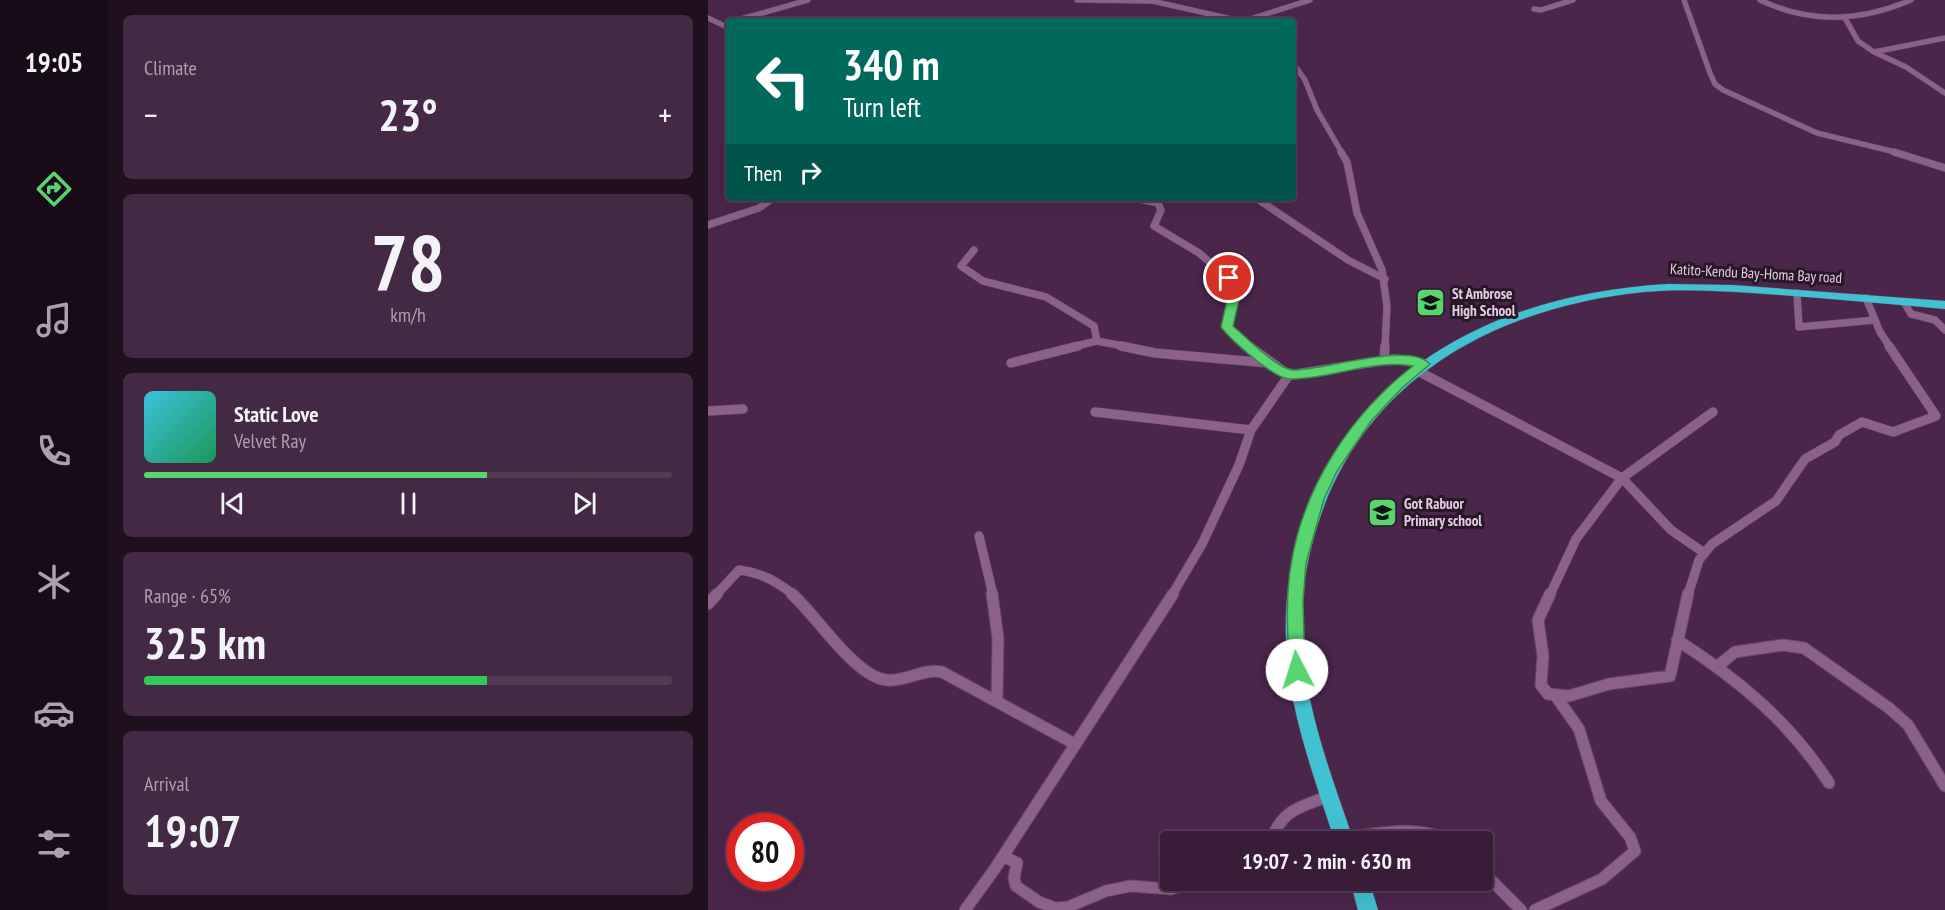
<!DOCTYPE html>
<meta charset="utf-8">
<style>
:root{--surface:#381c38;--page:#432943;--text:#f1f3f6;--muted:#aba1ae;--line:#523a53;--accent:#59d56f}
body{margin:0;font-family:"PT Sans Narrow",sans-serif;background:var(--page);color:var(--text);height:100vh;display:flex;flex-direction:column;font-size:22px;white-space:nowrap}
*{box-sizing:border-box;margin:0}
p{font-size:20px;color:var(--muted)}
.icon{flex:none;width:33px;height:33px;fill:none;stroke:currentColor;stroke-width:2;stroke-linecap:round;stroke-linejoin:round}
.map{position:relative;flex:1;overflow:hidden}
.side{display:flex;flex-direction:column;gap:15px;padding:15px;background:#1f0f1f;width:600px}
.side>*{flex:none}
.top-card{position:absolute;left:18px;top:18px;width:570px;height:183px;border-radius:6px;box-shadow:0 6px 24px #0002,0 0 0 2px var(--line);background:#00695c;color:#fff;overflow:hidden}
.speed{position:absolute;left:18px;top:813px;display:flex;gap:12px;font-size:30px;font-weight:700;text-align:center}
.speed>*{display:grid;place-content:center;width:78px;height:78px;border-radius:50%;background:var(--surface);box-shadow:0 6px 24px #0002,0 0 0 2px var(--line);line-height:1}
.speed .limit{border:9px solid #d22;background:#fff;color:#111}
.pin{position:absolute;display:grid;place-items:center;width:51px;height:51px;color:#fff;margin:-26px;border:3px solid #fff;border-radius:50%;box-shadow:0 2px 6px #0007}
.me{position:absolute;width:66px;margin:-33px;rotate:355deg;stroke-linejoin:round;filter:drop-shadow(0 0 4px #0008)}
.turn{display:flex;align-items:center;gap:21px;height:126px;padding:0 18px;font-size:27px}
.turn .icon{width:78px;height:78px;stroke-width:2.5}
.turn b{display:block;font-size:42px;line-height:51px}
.then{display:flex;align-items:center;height:57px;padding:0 18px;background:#0003;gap:12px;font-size:22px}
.big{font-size:45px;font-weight:800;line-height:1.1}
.side .tile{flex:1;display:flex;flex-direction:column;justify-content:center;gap:9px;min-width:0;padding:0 21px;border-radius:9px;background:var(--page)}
.side .dial{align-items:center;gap:0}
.dial b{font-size:78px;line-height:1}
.song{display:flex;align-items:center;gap:18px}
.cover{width:72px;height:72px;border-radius:9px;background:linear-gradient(135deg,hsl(190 70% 55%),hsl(150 70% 35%))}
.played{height:6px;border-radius:3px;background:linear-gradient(90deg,var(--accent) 65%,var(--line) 65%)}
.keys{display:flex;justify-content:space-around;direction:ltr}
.heat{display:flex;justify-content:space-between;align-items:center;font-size:33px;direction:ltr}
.charge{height:9px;border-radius:4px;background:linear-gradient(90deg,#34c759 65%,var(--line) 0)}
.trip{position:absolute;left:452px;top:831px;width:333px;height:60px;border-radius:6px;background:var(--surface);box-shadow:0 6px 24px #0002,0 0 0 2px var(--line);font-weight:800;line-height:60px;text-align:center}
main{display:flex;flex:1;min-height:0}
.tabs{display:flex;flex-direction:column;width:108px;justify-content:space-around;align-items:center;background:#160b16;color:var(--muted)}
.tabs .icon{width:42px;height:42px}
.tabs .current{color:var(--accent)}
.tabs b{font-size:27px;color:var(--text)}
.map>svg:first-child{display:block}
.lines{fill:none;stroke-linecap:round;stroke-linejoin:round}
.minor-far3-casing{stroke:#664666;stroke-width:6}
.minor-far2-casing{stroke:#664666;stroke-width:8}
.minor-far1-casing{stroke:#664666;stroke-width:10}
.minor-casing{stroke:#664666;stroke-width:13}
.highway-casing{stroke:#664666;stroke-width:1}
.minor-far3{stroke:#8b618a;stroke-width:5}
.minor-far2{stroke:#8b618a;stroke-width:7}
.minor-far1{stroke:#8b618a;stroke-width:9}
.minor{stroke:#8b618a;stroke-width:11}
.highway{fill:#42c1d1;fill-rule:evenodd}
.route{fill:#59d56f;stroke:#3a8a48;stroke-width:1.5}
.labels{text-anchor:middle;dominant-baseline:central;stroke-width:6;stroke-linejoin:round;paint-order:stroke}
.street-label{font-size:15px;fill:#e3cce2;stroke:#281727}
.poi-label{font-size:15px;font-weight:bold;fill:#e3cce2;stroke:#281727;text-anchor:start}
</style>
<main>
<nav class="tabs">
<b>19:05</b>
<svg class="icon current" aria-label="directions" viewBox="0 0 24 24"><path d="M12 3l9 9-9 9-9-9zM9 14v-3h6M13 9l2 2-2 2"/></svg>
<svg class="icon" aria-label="music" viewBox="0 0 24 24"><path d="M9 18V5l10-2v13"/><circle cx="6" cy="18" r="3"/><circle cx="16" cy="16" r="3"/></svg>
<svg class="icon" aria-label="phone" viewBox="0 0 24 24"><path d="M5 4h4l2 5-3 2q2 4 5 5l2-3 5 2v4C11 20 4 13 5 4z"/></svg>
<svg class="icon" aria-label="climate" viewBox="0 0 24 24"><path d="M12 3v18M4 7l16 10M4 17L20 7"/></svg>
<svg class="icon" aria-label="car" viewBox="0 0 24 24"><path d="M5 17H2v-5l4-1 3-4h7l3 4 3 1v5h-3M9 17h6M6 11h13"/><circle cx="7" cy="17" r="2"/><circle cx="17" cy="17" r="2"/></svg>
<svg class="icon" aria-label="filters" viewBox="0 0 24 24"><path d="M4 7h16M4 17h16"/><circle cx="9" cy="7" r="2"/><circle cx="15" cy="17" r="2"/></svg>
</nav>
<section class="side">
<div class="tile"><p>Climate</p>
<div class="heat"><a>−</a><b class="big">23°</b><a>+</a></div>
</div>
<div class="tile dial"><b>78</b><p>km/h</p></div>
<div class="tile">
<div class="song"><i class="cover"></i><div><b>Static Love</b><p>Velvet Ray</p></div></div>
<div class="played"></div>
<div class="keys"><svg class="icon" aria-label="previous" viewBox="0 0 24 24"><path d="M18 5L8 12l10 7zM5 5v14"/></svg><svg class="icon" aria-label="pause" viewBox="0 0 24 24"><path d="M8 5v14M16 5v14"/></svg><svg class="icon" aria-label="next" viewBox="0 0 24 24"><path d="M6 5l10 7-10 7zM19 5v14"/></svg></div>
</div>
<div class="tile"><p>Range · 65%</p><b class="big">325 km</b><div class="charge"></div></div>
<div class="tile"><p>Arrival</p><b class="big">19:07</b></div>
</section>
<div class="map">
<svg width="1237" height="910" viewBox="0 0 1237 910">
<rect width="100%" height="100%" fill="#4b264b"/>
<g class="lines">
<defs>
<path id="minor-far3" d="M369 0 444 1 524 19
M976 0 1002 73 1007 84 1015 90 1109 133 1191 153
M1052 0C1102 24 1152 22 1203 0
M826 9 833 10 865 0
M0 18 21 28
M1137 18 1150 41 1166 52 1237 38
M26 21 100 0
M327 21H447
M536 21 602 0
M1166 52 1198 67 1237 93
M585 63 597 80 609 110 634 153"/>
<path id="minor-far2" d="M633 152 639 162 649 213 674 270 679 306 677 347
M1186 152 1237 168
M427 198 450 203 453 210 446 226 491 253 526 283 528 287 519 327 543 347
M548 198 640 260 677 279
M0 225 51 208 65 198
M266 250 253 266 275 281 338 297 386 326 389 341 420 347
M1089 293 1091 327 1167 320
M1158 298 1172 332 1182 347
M1196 302 1203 314 1227 320 1237 330
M364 347 389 341"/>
<path id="minor-far1" d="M413 346 447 353 561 363
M541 346 581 375 686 359 716 364
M676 360 677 346
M303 363 370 346
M708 370 914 478 963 530 995 552
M0 411 35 409
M387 412 543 430
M271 536 285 595
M8 595 31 570C54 573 68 581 86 595
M464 595 494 544 531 465 543 430 581 375
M842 595 868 539 914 478 1005 412
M980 595 991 560 1004 544 1068 501 1097 459 1127 442 1131 435 1154 422 1185 432 1228 416 1181 346"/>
<path id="minor" d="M84 594C108 615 148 678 179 680 198 682 215 668 234 672L367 744
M284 594 290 638 289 700
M842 594 830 620 835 656 833 685 840 694 861 696 901 684 962 676 980 594
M0 604 9 594
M969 640C1030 679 1082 722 1121 783
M1011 665 1027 652 1075 645 1096 648 1181 708 1200 725 1237 786
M636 838C673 833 710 824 745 842
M562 842C575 809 590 808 621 796
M295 856 309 863 306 878 308 886 331 902 347 908 360 907 398 891 422 886 463 889 491 880
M774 871 813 910
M257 910 286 870 465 594
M827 910 894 879 927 851 922 837 893 801 871 729 847 695"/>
<path id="highway" d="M960 284 1024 285 1237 301V309C1182 304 1128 299 1073 295 1028 292 981 288 936 292 795 306 664 373 614 512 599 554 591 598 594 642 598 711 624 777 646 842H627C606 776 580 709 578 640 576 596 584 552 600 511 658 357 804 293 960 284Z
M642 880H661L670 910H650Z"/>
</defs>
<use href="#minor-far3" class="minor-far3-casing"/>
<use href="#minor-far2" class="minor-far2-casing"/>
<use href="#minor-far1" class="minor-far1-casing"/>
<use href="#minor" class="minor-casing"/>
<use href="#highway" class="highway-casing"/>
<use href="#minor-far3" class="minor-far3"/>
<use href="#minor-far2" class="minor-far2"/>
<use href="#minor-far1" class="minor-far1"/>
<use href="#minor" class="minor"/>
<use href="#highway" class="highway"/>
</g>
<path class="route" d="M517 276H525L534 287 525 326C538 337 569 369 585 370 615 371 700 341 722 364L694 388 663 421 629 471 616 499 598 563 595 602 597 670 595 676 589 678 583 676 581 670C580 635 577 600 583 565 595 487 643 414 705 366 663 359 624 379 582 379 566 379 523 340 513 327L522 287 515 278Z"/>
<defs>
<symbol id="school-square" viewBox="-11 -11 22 22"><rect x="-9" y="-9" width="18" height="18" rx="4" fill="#59d56f" stroke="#281727"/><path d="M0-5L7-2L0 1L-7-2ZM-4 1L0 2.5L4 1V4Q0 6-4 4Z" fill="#111"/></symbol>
</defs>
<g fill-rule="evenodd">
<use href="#school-square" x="706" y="286" width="33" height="33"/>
<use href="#school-square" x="658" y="496" width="33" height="33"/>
</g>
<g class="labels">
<g class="street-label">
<text transform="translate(1048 273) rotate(3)">Katito-Kendu Bay-Homa Bay road</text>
</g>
<g class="poi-label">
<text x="744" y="293">St Ambrose<tspan x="744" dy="17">High School</tspan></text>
<text x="696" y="503">Got Rabuor<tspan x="696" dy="17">Primary school</tspan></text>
</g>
</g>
</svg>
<div class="speed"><div class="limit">80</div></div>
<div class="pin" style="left:521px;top:278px;background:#d93025"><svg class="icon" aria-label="arrive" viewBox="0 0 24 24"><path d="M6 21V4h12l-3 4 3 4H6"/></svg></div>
<svg class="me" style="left:589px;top:670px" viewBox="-20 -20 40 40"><circle r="19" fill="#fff"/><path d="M0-13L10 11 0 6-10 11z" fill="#59d56f"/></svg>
<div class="trip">19:07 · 2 min · 630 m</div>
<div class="top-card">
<div class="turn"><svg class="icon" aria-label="left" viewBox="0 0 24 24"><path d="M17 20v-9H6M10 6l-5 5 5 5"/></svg><div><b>340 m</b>Turn left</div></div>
<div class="then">Then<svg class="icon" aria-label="right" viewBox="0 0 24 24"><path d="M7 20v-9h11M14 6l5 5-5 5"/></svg></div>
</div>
</div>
</main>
